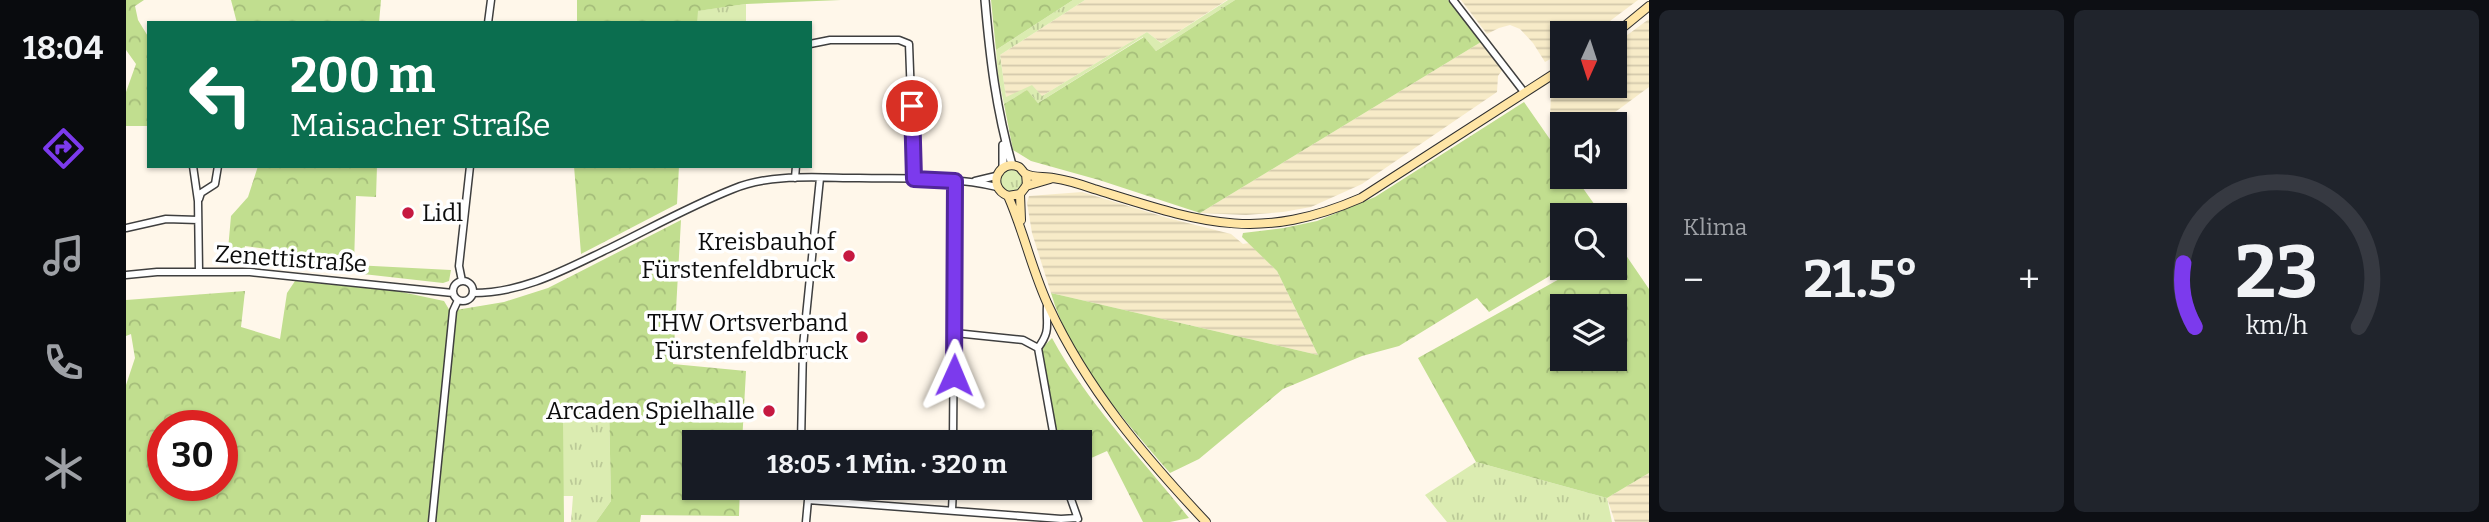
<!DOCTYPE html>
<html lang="de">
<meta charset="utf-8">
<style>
:root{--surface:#171b24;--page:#20242c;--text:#f1f3f6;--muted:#9ea1a6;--line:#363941;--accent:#7c3aed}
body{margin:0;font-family:Bitter,serif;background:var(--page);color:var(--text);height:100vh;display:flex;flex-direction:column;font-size:26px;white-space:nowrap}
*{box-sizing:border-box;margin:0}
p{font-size:23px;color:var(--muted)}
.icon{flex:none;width:38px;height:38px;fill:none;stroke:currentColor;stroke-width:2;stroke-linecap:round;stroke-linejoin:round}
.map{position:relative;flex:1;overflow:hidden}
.sheet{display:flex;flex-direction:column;gap:10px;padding:10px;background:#0d0f14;width:840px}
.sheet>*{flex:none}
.guide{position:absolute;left:21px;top:21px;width:665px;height:147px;border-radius:0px;box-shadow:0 2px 5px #0004;background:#0b6e4f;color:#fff;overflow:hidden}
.needle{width:46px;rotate:183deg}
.tools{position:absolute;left:1424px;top:21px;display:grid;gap:14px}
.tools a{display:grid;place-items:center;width:77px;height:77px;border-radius:0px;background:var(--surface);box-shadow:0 2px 5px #0004;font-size:35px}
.speed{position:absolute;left:21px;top:410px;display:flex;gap:14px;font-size:35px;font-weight:700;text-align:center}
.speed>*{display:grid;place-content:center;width:91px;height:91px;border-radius:50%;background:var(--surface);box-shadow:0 2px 5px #0004;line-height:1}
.speed .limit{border:10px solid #d22;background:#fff;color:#111}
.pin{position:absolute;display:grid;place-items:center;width:60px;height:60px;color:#fff;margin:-30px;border:4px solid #fff;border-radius:50%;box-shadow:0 2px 7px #0007}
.me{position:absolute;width:77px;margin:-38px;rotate:1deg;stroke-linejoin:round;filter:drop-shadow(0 0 5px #0008)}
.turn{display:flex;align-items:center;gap:24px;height:147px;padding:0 28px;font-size:32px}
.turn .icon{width:91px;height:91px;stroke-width:2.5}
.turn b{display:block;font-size:49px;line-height:60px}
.big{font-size:52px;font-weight:700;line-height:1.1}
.sheet .widget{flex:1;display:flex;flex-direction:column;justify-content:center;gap:10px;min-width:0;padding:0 24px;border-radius:10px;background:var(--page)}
.sheet .dial{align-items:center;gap:0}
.dial svg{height:182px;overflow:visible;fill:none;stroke:var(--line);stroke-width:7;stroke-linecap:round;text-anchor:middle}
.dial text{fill:var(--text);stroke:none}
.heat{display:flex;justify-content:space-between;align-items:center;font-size:38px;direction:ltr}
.sheet .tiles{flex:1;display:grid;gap:10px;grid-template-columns:repeat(2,1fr)}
.trip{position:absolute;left:556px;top:430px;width:410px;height:70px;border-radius:0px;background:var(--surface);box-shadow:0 2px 5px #0004;font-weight:700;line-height:70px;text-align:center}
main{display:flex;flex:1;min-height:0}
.tab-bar{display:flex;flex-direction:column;width:126px;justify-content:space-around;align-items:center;background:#090b0e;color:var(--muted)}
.tab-bar .icon{width:49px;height:49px}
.tab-bar .selected{color:var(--accent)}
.tab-bar b{font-size:32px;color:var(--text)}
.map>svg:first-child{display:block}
.farmland{fill:url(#farmland-rules)}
.grass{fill:url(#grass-tufts)}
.forest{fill:url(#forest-crowns);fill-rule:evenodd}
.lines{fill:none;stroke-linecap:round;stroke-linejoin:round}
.minor-casing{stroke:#3f3f3f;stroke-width:9}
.tertiary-casing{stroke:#3f3f3f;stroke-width:10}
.secondary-casing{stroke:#2e2e2e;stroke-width:10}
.minor{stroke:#fff;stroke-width:6}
.tertiary{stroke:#fff;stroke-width:7}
.secondary{stroke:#ffe5a5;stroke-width:8}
.route-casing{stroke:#51269a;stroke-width:18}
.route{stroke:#7c3aed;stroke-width:12}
.poi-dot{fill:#c61941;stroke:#fff;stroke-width:2.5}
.labels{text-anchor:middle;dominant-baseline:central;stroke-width:7;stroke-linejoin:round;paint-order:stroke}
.poi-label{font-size:24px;fill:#0c0c0c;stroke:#fff;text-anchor:end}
.street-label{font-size:24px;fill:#0c0c0c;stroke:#fff}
</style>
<main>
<nav class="tab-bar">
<b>18:04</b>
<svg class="icon selected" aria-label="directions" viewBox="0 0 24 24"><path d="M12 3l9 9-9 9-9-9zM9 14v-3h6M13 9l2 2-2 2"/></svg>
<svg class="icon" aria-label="music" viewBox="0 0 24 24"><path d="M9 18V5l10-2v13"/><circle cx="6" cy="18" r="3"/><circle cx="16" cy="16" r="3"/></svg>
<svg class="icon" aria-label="phone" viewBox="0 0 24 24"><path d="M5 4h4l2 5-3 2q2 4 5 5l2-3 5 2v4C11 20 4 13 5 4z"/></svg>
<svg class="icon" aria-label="climate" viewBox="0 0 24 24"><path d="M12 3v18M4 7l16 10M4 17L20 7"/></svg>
</nav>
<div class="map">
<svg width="1523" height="522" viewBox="0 0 1523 522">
<defs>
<pattern id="farmland-rules" width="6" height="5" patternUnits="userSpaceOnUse" patternTransform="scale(1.75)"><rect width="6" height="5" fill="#f7ebc8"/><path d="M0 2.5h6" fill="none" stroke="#d3c8ab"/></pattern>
<pattern id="grass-tufts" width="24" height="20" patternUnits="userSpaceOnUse" patternTransform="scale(1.75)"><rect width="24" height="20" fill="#dbecb1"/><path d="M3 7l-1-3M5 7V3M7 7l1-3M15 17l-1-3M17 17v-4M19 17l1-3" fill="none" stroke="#bbc997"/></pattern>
<pattern id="forest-crowns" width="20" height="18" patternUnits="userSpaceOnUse" patternTransform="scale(1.75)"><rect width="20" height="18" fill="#c1de8f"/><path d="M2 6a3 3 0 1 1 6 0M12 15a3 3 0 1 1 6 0" fill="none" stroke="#a5bd7a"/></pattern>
</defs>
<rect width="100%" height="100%" fill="#fff7ea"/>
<path class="farmland" d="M959 0H1101L1035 43 1021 32 916 96 880 97 874 55Z
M1335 0H1512L1468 33H1437V52L1419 62 1407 43 1394 29 1384 25 1373 28 1361 34Z
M1523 19V87L1473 124H1437V139L1424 119 1425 91 1437 82V86H1489V44Z
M1355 42 1377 69 1372 76 1371 92 1236 184 1185 207 1157 212 1120 215 1074 213Z
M956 192 1042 218 1105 234 1117 244 1123 243 1151 271 1192 355 925 293 906 233 901 203 903 196Z
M1523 473V522H1489L1481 498Z"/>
<path class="grass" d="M947 0H959L874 55 880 97 906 85 916 96 1021 32 1035 43 1102 0H1109L1030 51 1017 37 912 103 901 90 878 104 872 76 870 50Z
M620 4V23H571V11Z
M874 181a12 12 0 1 1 24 0a12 12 0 1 1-24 0Z
M483 407 485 501 470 522H445L447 496H437V420Z
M1350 462 1481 498 1486 522H1321L1299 495Z"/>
<path class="forest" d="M0 0H18L9 6 12 20 23 38V126H0V92L10 64 0 50Z
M105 0H255L253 23H111Z
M451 0H715L620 4 572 11 571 23H437L451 22Z
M865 0H947L870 50Z
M1109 0H1322L1355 42 1074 213 973 180 905 161 887 150 878 104 901 90 912 103 1018 37 1030 51Z
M1398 102 1437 158V177H1449L1476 215H1437V268L1363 312 1351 298 1273 346 1236 356 1157 389 1073 459 1044 473C999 421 944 360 925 293L1192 355 1151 271 1116 237 1117 233 1158 228 1191 221 1249 197Z
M132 166H251L250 197 230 196 228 265 325 270 323 281 317 283 148 264 149 250 119 246 116 262 101 261 105 216 122 197Z
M448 166H553L551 204 455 254Z
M555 220 547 364 620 371 616 443H569V488H614L613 516 515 515 514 522H470L485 501 483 407 437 421 438 522H0V385L9 358 5 334 0 336V300L119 291 115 327 154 339 161 293 169 281 271 291 318 301 324 311 378 302 422 288ZM37 425H96V485H37Z
M1493 245 1523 289V473L1481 498 1350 462 1292 358 1453 268H1489V247ZM1437 306H1489V359H1437Z
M926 338C962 404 1016 459 1063 518L1044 522H1017L981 451 954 463V443H932L915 349Z"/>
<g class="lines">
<defs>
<path id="minor" d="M1327 0 1398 92
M362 23 365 0
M684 44 704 40H773L783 44 788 179
M67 166 72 201 73 271
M669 178 670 166
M849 181 870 176
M73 199 75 193 89 184 92 166
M0 228 40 219 72 220
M0 275 31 272H124L327 293
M327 291a10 10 0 1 1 20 0a10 10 0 1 1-20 0Z
M336 281 333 266 344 166
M347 293C397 293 438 270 482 249 523 229 564 206 607 189 645 173 693 178 733 178 779 179 827 176 871 187
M829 333 897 340 912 348 929 443
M912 348C925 330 920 326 921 306
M675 443 677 346 694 178
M827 443 829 181
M679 488 682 500 680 522
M941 488 952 519
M682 500 935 519 951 518
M826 510 827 488
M306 522 327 311 332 300"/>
<path id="tertiary" d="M859 0C864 58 870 109 886 165
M877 145V168"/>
<path id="secondary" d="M1489 34 1523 6
M900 174 901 185 894 194 882 196C859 186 874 158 893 167 896 169 897 173 900 174 907 178 920 176 927 178 941 180 954 184 968 189 1072 221 1129 244 1235 198L1437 68
M900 186 924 179
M894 194 895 220
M882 196C898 232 906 271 923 307 961 389 1018 456 1080 522"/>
</defs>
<use href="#minor" class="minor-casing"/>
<use href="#tertiary" class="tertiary-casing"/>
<use href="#secondary" class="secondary-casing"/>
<use href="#minor" class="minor"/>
<use href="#tertiary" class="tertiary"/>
<use href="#secondary" class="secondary"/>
</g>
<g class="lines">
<defs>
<path id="route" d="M786 106 788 179 829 181 828 375"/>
</defs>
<use href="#route" class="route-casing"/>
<use href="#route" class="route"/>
</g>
<g class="poi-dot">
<circle cx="282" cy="213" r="7"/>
<circle cx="723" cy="256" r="7"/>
<circle cx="736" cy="337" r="7"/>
<circle cx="643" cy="411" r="7"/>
</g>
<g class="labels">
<g class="poi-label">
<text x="296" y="213" text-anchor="start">Lidl</text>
<text x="709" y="242">Kreisbauhof<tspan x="709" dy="28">Fürstenfeldbruck</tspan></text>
<text x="722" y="323">THW Ortsverband<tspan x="722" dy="28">Fürstenfeldbruck</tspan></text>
<text x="629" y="411">Arcaden Spielhalle</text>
</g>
<g class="street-label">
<text transform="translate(165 259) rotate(4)">Zenettistraße</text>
</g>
</g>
</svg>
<div class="tools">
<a><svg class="needle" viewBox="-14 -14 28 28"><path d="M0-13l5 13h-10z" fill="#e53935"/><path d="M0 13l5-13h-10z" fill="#9ea1a6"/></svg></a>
<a><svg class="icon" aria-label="sound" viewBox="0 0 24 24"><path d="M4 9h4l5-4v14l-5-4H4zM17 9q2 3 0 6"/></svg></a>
<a><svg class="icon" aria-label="search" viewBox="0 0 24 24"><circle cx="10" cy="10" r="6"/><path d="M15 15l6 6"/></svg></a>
<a><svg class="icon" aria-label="layers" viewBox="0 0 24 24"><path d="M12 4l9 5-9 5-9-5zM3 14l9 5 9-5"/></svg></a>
</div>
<div class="speed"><div class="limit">30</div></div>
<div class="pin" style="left:786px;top:106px;background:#d93025"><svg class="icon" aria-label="arrive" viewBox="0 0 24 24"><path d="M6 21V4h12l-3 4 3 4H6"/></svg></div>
<svg class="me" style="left:828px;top:375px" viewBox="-20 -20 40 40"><path d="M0-17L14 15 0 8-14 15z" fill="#7c3aed" stroke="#fff" stroke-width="4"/></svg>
<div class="trip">18:05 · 1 Min. · 320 m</div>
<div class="guide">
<div class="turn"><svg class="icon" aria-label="left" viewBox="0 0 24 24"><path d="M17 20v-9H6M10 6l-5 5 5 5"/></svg><div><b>200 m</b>Maisacher Straße</div></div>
</div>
</div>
<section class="sheet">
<div class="tiles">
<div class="widget"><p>Klima</p>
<div class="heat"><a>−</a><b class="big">21.5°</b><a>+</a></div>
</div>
<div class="widget dial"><svg viewBox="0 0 100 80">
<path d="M14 69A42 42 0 1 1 86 69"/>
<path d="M14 69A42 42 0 0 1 9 41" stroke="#7c3aed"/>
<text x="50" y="56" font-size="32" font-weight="700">23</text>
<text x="50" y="72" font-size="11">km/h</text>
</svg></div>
</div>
</section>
</main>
